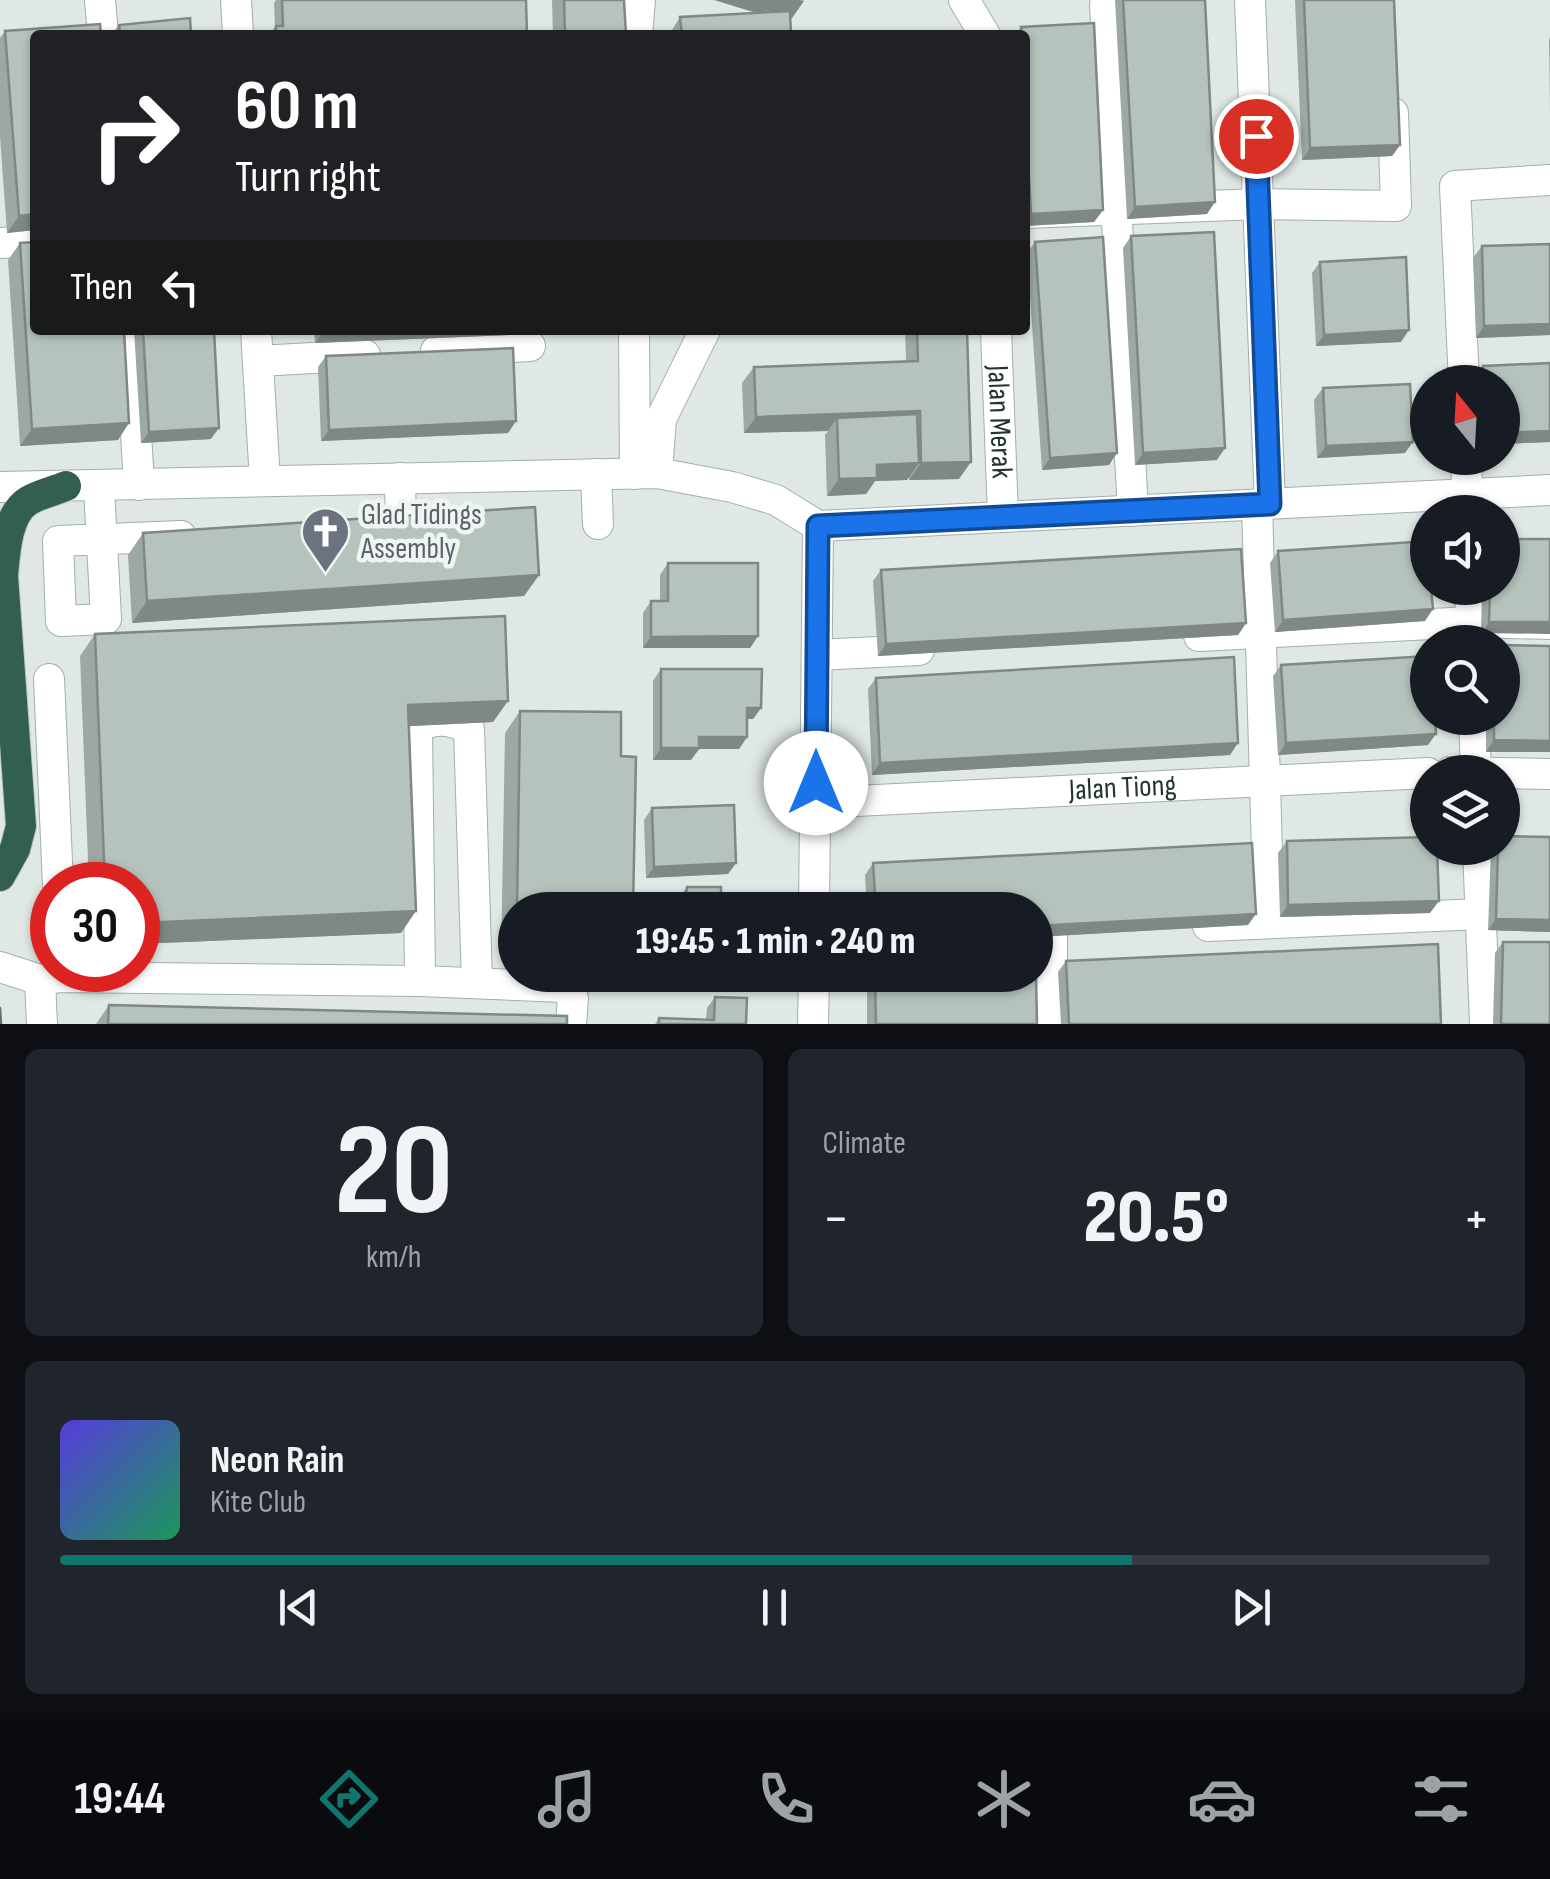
<!DOCTYPE html>
<meta charset="utf-8">
<style>
:root{--surface:#171b24;--page:#20242c;--text:#f1f3f6;--muted:#9ea1a6;--line:#363941;--accent:#0f766e}
body{margin:0;font-family:"Sofia Sans Condensed",sans-serif;background:var(--page);color:var(--text);height:100vh;display:flex;flex-direction:column;font-size:38px;white-space:nowrap}
*{box-sizing:border-box;margin:0}
p{font-size:32px;color:var(--muted)}
.icon{flex:none;width:55px;height:55px;fill:none;stroke:currentColor;stroke-width:2;stroke-linecap:round;stroke-linejoin:round}
.map{position:relative;height:1024px;overflow:hidden}
.drawer{display:flex;flex-direction:column;gap:25px;padding:25px;background:#0d0f14;flex:1}
.drawer>*{flex:none}
.top-card{position:absolute;left:30px;top:30px;width:1000px;height:305px;border-radius:10px;box-shadow:0 2px 8px #0004;background:#202124;color:#fff;overflow:hidden}
.needle{width:65px;rotate:342deg}
.buttons{position:absolute;left:1410px;top:365px;display:grid;gap:20px}
.buttons a{display:grid;place-items:center;width:110px;height:110px;border-radius:50%;background:var(--surface);box-shadow:0 2px 8px #0004;font-size:50px}
.speed{position:absolute;left:30px;top:862px;display:flex;gap:20px;font-size:50px;font-weight:700;text-align:center}
.speed>*{display:grid;place-content:center;width:130px;height:130px;border-radius:50%;background:var(--surface);box-shadow:0 2px 8px #0004;line-height:1}
.speed .limit{border:15px solid #d22;background:#fff;color:#111}
.pin{position:absolute;display:grid;place-items:center;width:85px;height:85px;color:#fff;margin:-42px;border:5px solid #fff;border-radius:50%;box-shadow:0 2px 10px #0007}
.me{position:absolute;width:110px;margin:-55px;rotate:0deg;stroke-linejoin:round;filter:drop-shadow(0 0 8px #0008)}
.turn{display:flex;align-items:center;gap:35px;height:210px;padding:0 40px;font-size:45px}
.turn .icon{width:130px;height:130px;stroke-width:2.5}
.turn b{display:block;font-size:70px;line-height:85px}
.then{display:flex;align-items:center;height:95px;padding:0 40px;background:#0003;gap:20px;font-size:38px}
.big{font-size:75px;font-weight:800;line-height:1.1}
.drawer .tile{flex:1;display:flex;flex-direction:column;justify-content:center;gap:15px;min-width:0;padding:0 35px;border-radius:15px;background:var(--page)}
.drawer .dial{align-items:center;gap:0}
.dial b{font-size:130px;line-height:1}
.song{display:flex;align-items:center;gap:30px}
.cover{width:120px;height:120px;border-radius:15px;background:linear-gradient(135deg,hsl(250 70% 55%),hsl(150 70% 35%))}
.played{height:10px;border-radius:5px;background:linear-gradient(90deg,var(--accent) 75%,var(--line) 75%)}
.keys{display:flex;justify-content:space-around;direction:ltr}
.heat{display:flex;justify-content:space-between;align-items:center;font-size:55px;direction:ltr}
.drawer .tiles{flex:1;display:grid;gap:25px;grid-template-columns:1fr 1fr}
.tile:last-child{grid-column:span 2}
.trip{position:absolute;left:498px;top:892px;width:555px;height:100px;border-radius:50px;background:var(--surface);box-shadow:0 2px 8px #0004;font-weight:800;line-height:100px;text-align:center}
.menu{display:flex;height:160px;justify-content:space-around;align-items:center;background:#090b0e;color:var(--muted)}
.menu .icon{width:70px;height:70px}
.menu .selected{color:var(--accent)}
.menu b{font-size:45px;color:var(--text)}
.map>svg:first-child{display:block}
.lines{fill:none;stroke-linecap:round;stroke-linejoin:round}
.minor-casing{stroke:#a3afaa;stroke-width:32}
.highway-casing{stroke:#bdc3c1;stroke-width:32}
.minor{stroke:#fff;stroke-width:30}
.highway{stroke:#325f52;stroke-width:30}
.tram{stroke:#5d726b;stroke-width:2.5}
.wall{fill:#9ca8a2}
.shaded-wall{fill:#7f8884}
.building{fill:#b5c3bc;stroke:#7f8884;stroke-width:2.5}
.route-casing{stroke:#114b97;stroke-width:25}
.route{stroke:#1a73e8;stroke-width:18}
.labels{text-anchor:middle;dominant-baseline:central;stroke-width:9;stroke-linejoin:round;paint-order:stroke}
.street-label{font-size:30px;fill:#22362f;stroke:#eff6f2}
.worship-label{font-size:30px;fill:#5b616d;stroke:#eff6f2;text-anchor:start}
</style>
<div class="map">
<svg width="1550" height="1024" viewBox="0 0 1550 1024">
<rect width="100%" height="100%" fill="#dfe8e4"/>
<g class="lines">
<defs>
<g id="minor">
<path d="M100 0 103 35"/>
<path d="M236 0 238 35"/>
<path d="M964 0 985 35"/>
<path d="M1250 0 1270 504"/>
<path d="M1105 5 1133 511"/>
<path d="M637 35 640 0"/>
<path d="M1025 213 1259 204 1396 206 1393 113"/>
<path d="M0 243 35 241"/>
<path d="M130 330 139 485"/>
<path d="M256 330 265 481"/>
<path d="M634 330 635 474"/>
<path id="s1" d="M996 330 1003 517"/>
<path d="M436 351 530 346"/>
<path d="M259 361 365 355"/>
<path d="M1464 382 1455 186 1550 180"/>
<path d="M1466 458 1468 512"/>
<path d="M657 473 661 419 705 330"/>
<path d="M596 474 598 524"/>
<path d="M0 487 657 473 732 487 776 500 818 526 1550 490"/>
<path d="M99 487 106 619 61 621 58 541 181 536"/>
<path d="M1257 504 1269 922"/>
<path d="M372 528 401 527 400 478"/>
<path d="M1470 588 1472 639"/>
<path d="M1199 636 1471 622 1550 624"/>
<path d="M817 655 919 650"/>
<path d="M49 679 58 885"/>
<path d="M1474 718 1476 772"/>
<path d="M1450 772 1550 774"/>
<path id="s2" d="M815 803 1428 773"/>
<path d="M1478 848 1485 1024"/>
<path d="M814 910 818 526"/>
<path d="M1208 926 1480 914 1550 915"/>
<path d="M1052 936V1024"/>
<path d="M0 967 40 980 61 977 420 981 565 987 573 998 571 1024"/>
<path d="M40 980 42 1024"/>
<path d="M420 981 417 727C437 718 449 719 469 729L477 982"/>
<path d="M813 1024 814 975"/>
</g>
<path id="highway" d="M0 876 15 849 21 826 3 576C5 553 7 514 28 501 39 494 54 491 66 486"/>
</defs>
<use href="#minor" class="minor-casing"/>
<use href="#highway" class="highway-casing"/>
<use href="#minor" class="minor"/>
<use href="#highway" class="highway"/>
<path class="tram" d="M0 1008 1 1024"/>
</g>
<path class="wall" d="M276 0H526L527 35H269L275 27 274 3Z
M552 0H624L626 35H553Z
M804 0 792 18 790 17 791 35H669L680 17 754 13Z
M1115 0H1205L1207 214 1127 219Z
M1295 0H1394L1400 145 1392 156 1302 160Z
M1094 23 1103 210 1094 222 1025 226V35H1016L1021 27Z
M119 25 191 35H111Z
M5 31 35 35V230L7 233 0 137V38Z
M1550 37V114L1549 39Z
M1131 236 1217 460 1135 465 1123 248Z
M1035 242 1109 465 1042 470 1027 253Z
M20 243 118 440 20 446 8 260Z
M1550 244V335L1476 338 1473 258 1482 246Z
M1320 262 1401 342 1316 346 1312 273Z
M134 330H214L211 439 141 443Z
M314 330H536L533 334 315 343Z
M905 330H967L959 479 909 480V477L907 480 875 481 866 494 827 496 825 435 828 431 744 433 742 383 754 367 906 361Z
M326 356 516 421 508 433 321 441 318 367Z
M1550 363V442L1502 444V382H1475V377L1483 366Z
M1323 388 1405 453 1317 458 1314 400Z
M143 533 539 575 524 596 132 623 128 555Z
M1550 539 1481 633 1482 588H1502Z
M1278 551 1425 621 1275 632 1270 563Z
M668 563 758 636 750 648H643V613L651 601H660V575Z
M881 570 1246 623 1238 635 878 656 873 581Z
M95 634 493 722 409 726 401 933 138 944V885H89L80 656Z
M1550 646V752H1486V718H1502Z
M1281 665 1428 745 1278 755 1273 676Z
M661 669 761 708 753 719H747V737L739 749H699L691 760H653V681Z
M876 678 1230 755 872 775 868 689Z
M520 711 621 756 633 910H515V961L501 960 505 733Z
M652 808 736 863 728 874 646 878 644 820Z
M1287 841 1430 913 1280 917 1278 853Z
M1491 848H1502L1550 932 1488 930Z
M873 863 1248 925 1035 937V910H867L865 875Z
M687 887 721 898 755 910H660L668 897H679Z
M1503 942 1550 1024H1493L1495 953Z
M1066 961 1441 1024H1061L1058 972Z
M875 978 1037 1024H867V990Z
M715 997 746 1024H655L659 1018 706 1020 707 1008Z
M109 1005 567 1024H96Z"/>
<path class="shaded-wall" d="M714 0H800L804 1 792 18 766 10 763 15Z
M1400 145 1392 156 1302 160 1310 148Z
M1215 202 1207 214 1127 219 1135 207Z
M1103 210 1094 222 1025 226V222L1031 214Z
M35 214V230L7 233 19 216Z
M1550 324V335L1476 338 1484 326Z
M364 330H536L533 334 315 343 323 332Z
M1409 330 1401 342 1316 346 1324 335Z
M920 411 908 428 837 418 828 431 744 433 756 417Z
M516 421 508 433 321 441 329 430Z
M129 423 118 440 20 446 32 429Z
M219 428 211 439 141 443 149 432Z
M1550 431V442L1502 444V433Z
M1413 442 1405 453 1317 458 1326 446Z
M1225 448 1217 460 1135 465 1143 453Z
M1117 453 1109 465 1042 470 1050 458Z
M971 462 959 479 909 480 921 463Z
M919 463 907 480 875 481 866 494 827 496 839 479 877 465Z
M539 575 524 596 132 623 147 601Z
M1433 609 1425 621 1275 632 1283 620Z
M1489 622H1550V634L1481 633Z
M1246 623 1238 635 878 656 886 644Z
M758 636 750 648H643L651 637Z
M508 701 493 722 393 727 408 705Z
M747 708H761L753 719H739Z
M1436 734 1428 745 1278 755 1286 743Z
M699 737H747L739 749H699L691 760H653L661 748Z
M1494 740 1550 741V752H1486Z
M1238 743 1230 755 872 775 880 763Z
M736 863 728 874 646 878 654 867Z
M1439 901 1430 913 1280 917 1288 905Z
M416 911 401 933 138 944V923Z
M1256 914 1248 925 1035 937V926Z
M1496 919 1550 920V932L1488 930Z
M515 940V961L501 960Z
M532 975H621L617 981 529 980Z"/>
<path class="building" d="M282 0H526L527 35H276V26H283Z
M564 0H624L626 35H565Z
M1123 0H1205L1215 202 1135 207Z
M1304 0H1394L1400 145 1310 148Z
M790 11 791 35H682L680 17Z
M190 18 191 35H120L119 25Z
M1094 23 1103 210 1031 214 1025 100V35H1022L1021 27Z
M100 24 101 35H35V214L19 216 5 31Z
M1214 232 1225 448 1143 453 1131 236Z
M1103 237 1117 453 1050 458 1035 242Z
M35 242V330H124L129 423 32 429 20 243Z
M1550 244V324L1484 326 1482 246Z
M1406 257 1409 330 1324 335 1320 262Z
M143 330H214L219 428 149 432Z
M323 330H364L323 332Z
M917 330H967L971 462 921 463 920 411 756 417 754 367 918 361Z
M513 348 516 421 329 430 326 356Z
M1550 363V431L1502 433V382H1483V366Z
M1410 384 1413 442 1326 446 1323 388Z
M917 414 919 463 877 465V478L839 479 837 418Z
M535 507 539 575 147 601 143 533Z
M1502 539H1550V622H1489L1490 588H1502Z
M1428 541V588H1431L1433 609 1283 620 1278 551Z
M1241 549 1246 623 886 644 881 570Z
M668 563H758V636L651 637V601H668Z
M505 616 508 701 408 705 416 911 138 923V885H105L95 634Z
M1502 645 1550 646V741L1494 740V718H1502Z
M1428 656V718H1435L1436 734 1286 743 1281 665Z
M1234 657 1238 743 880 763 876 678Z
M661 669H762L761 708H747V737H699V748H661Z
M520 711 621 712V756L636 757 633 910H517Z
M734 805 736 863 654 867 652 808Z
M1502 836 1550 837V920L1496 919 1498 848H1502Z
M1428 837V848H1437L1439 901 1288 905 1287 841Z
M1252 843 1256 914 1035 926V910H876L873 863Z
M687 887H721V898L755 897V910H668V897H686Z
M1503 942H1550V1024H1501Z
M1438 944 1441 1024H1069L1066 961Z
M1036 975 1037 1024H876L875 978Z
M715 997 747 998 746 1024H659V1018L714 1020Z
M109 1005 567 1016V1024H108Z"/>
<g class="lines">
<defs>
<path id="route" d="M816 783 818 526 1270 504 1256 136"/>
</defs>
<use href="#route" class="route-casing"/>
<use href="#route" class="route"/>
</g>
<defs>
<symbol id="church-pin" viewBox="-11 -11 22 30"><path d="M0 17L-7.5 6A9.5 9.5 0 1 1 7.5 6Z" fill="#6b7280" stroke="#eff6f2"/><path d="M-1.2-6h2.4v3.5h3.3v2.4h-3.3V6h-2.4V-.1h-3.3v-2.4h3.3Z" fill="#fff"/></symbol>
</defs>
<g fill-rule="evenodd">
<use href="#church-pin" x="298" y="504" width="55" height="75"/>
</g>
<g class="labels">
<g class="street-label">
<text stroke="none"><textPath href="#s1" startOffset="92">Jalan Merak</textPath></text>
<text stroke="none"><textPath href="#s2" startOffset="308">Jalan Tiong</textPath></text>
</g>
<g class="worship-label">
<text x="361" y="515">Glad Tidings<tspan x="361" dy="34">Assembly</tspan></text>
</g>
</g>
</svg>
<div class="buttons">
<a><svg class="needle" viewBox="-14 -14 28 28"><path d="M0-13l5 13h-10z" fill="#e53935"/><path d="M0 13l5-13h-10z" fill="#9ea1a6"/></svg></a>
<a><svg class="icon" aria-label="sound" viewBox="0 0 24 24"><path d="M4 9h4l5-4v14l-5-4H4zM17 9q2 3 0 6"/></svg></a>
<a><svg class="icon" aria-label="search" viewBox="0 0 24 24"><circle cx="10" cy="10" r="6"/><path d="M15 15l6 6"/></svg></a>
<a><svg class="icon" aria-label="layers" viewBox="0 0 24 24"><path d="M12 4l9 5-9 5-9-5zM3 14l9 5 9-5"/></svg></a>
</div>
<div class="speed"><div class="limit">30</div></div>
<div class="pin" style="left:1256px;top:136px;background:#d93025"><svg class="icon" aria-label="arrive" viewBox="0 0 24 24"><path d="M6 21V4h12l-3 4 3 4H6"/></svg></div>
<svg class="me" style="left:816px;top:783px" viewBox="-20 -20 40 40"><circle r="19" fill="#fff"/><path d="M0-13L10 11 0 6-10 11z" fill="#1a73e8"/></svg>
<div class="trip">19:45 · 1 min · 240 m</div>
<div class="top-card">
<div class="turn"><svg class="icon" aria-label="right" viewBox="0 0 24 24"><path d="M7 20v-9h11M14 6l5 5-5 5"/></svg><div><b>60 m</b>Turn right</div></div>
<div class="then">Then<svg class="icon" aria-label="left" viewBox="0 0 24 24"><path d="M17 20v-9H6M10 6l-5 5 5 5"/></svg></div>
</div>
</div>
<section class="drawer">
<div class="tiles">
<div class="tile dial"><b>20</b><p>km/h</p></div>
<div class="tile"><p>Climate</p>
<div class="heat"><a>−</a><b class="big">20.5°</b><a>+</a></div>
</div>
<div class="tile">
<div class="song"><i class="cover"></i><div><b>Neon Rain</b><p>Kite Club</p></div></div>
<div class="played"></div>
<div class="keys"><svg class="icon" aria-label="previous" viewBox="0 0 24 24"><path d="M18 5L8 12l10 7zM5 5v14"/></svg><svg class="icon" aria-label="pause" viewBox="0 0 24 24"><path d="M8 5v14M16 5v14"/></svg><svg class="icon" aria-label="next" viewBox="0 0 24 24"><path d="M6 5l10 7-10 7zM19 5v14"/></svg></div>
</div>
</div>
</section>
<nav class="menu">
<b>19:44</b>
<svg class="icon selected" aria-label="directions" viewBox="0 0 24 24"><path d="M12 3l9 9-9 9-9-9zM9 14v-3h6M13 9l2 2-2 2"/></svg>
<svg class="icon" aria-label="music" viewBox="0 0 24 24"><path d="M9 18V5l10-2v13"/><circle cx="6" cy="18" r="3"/><circle cx="16" cy="16" r="3"/></svg>
<svg class="icon" aria-label="phone" viewBox="0 0 24 24"><path d="M5 4h4l2 5-3 2q2 4 5 5l2-3 5 2v4C11 20 4 13 5 4z"/></svg>
<svg class="icon" aria-label="climate" viewBox="0 0 24 24"><path d="M12 3v18M4 7l16 10M4 17L20 7"/></svg>
<svg class="icon" aria-label="car" viewBox="0 0 24 24"><path d="M5 17H2v-5l4-1 3-4h7l3 4 3 1v5h-3M9 17h6M6 11h13"/><circle cx="7" cy="17" r="2"/><circle cx="17" cy="17" r="2"/></svg>
<svg class="icon" aria-label="filters" viewBox="0 0 24 24"><path d="M4 7h16M4 17h16"/><circle cx="9" cy="7" r="2"/><circle cx="15" cy="17" r="2"/></svg>
</nav>
